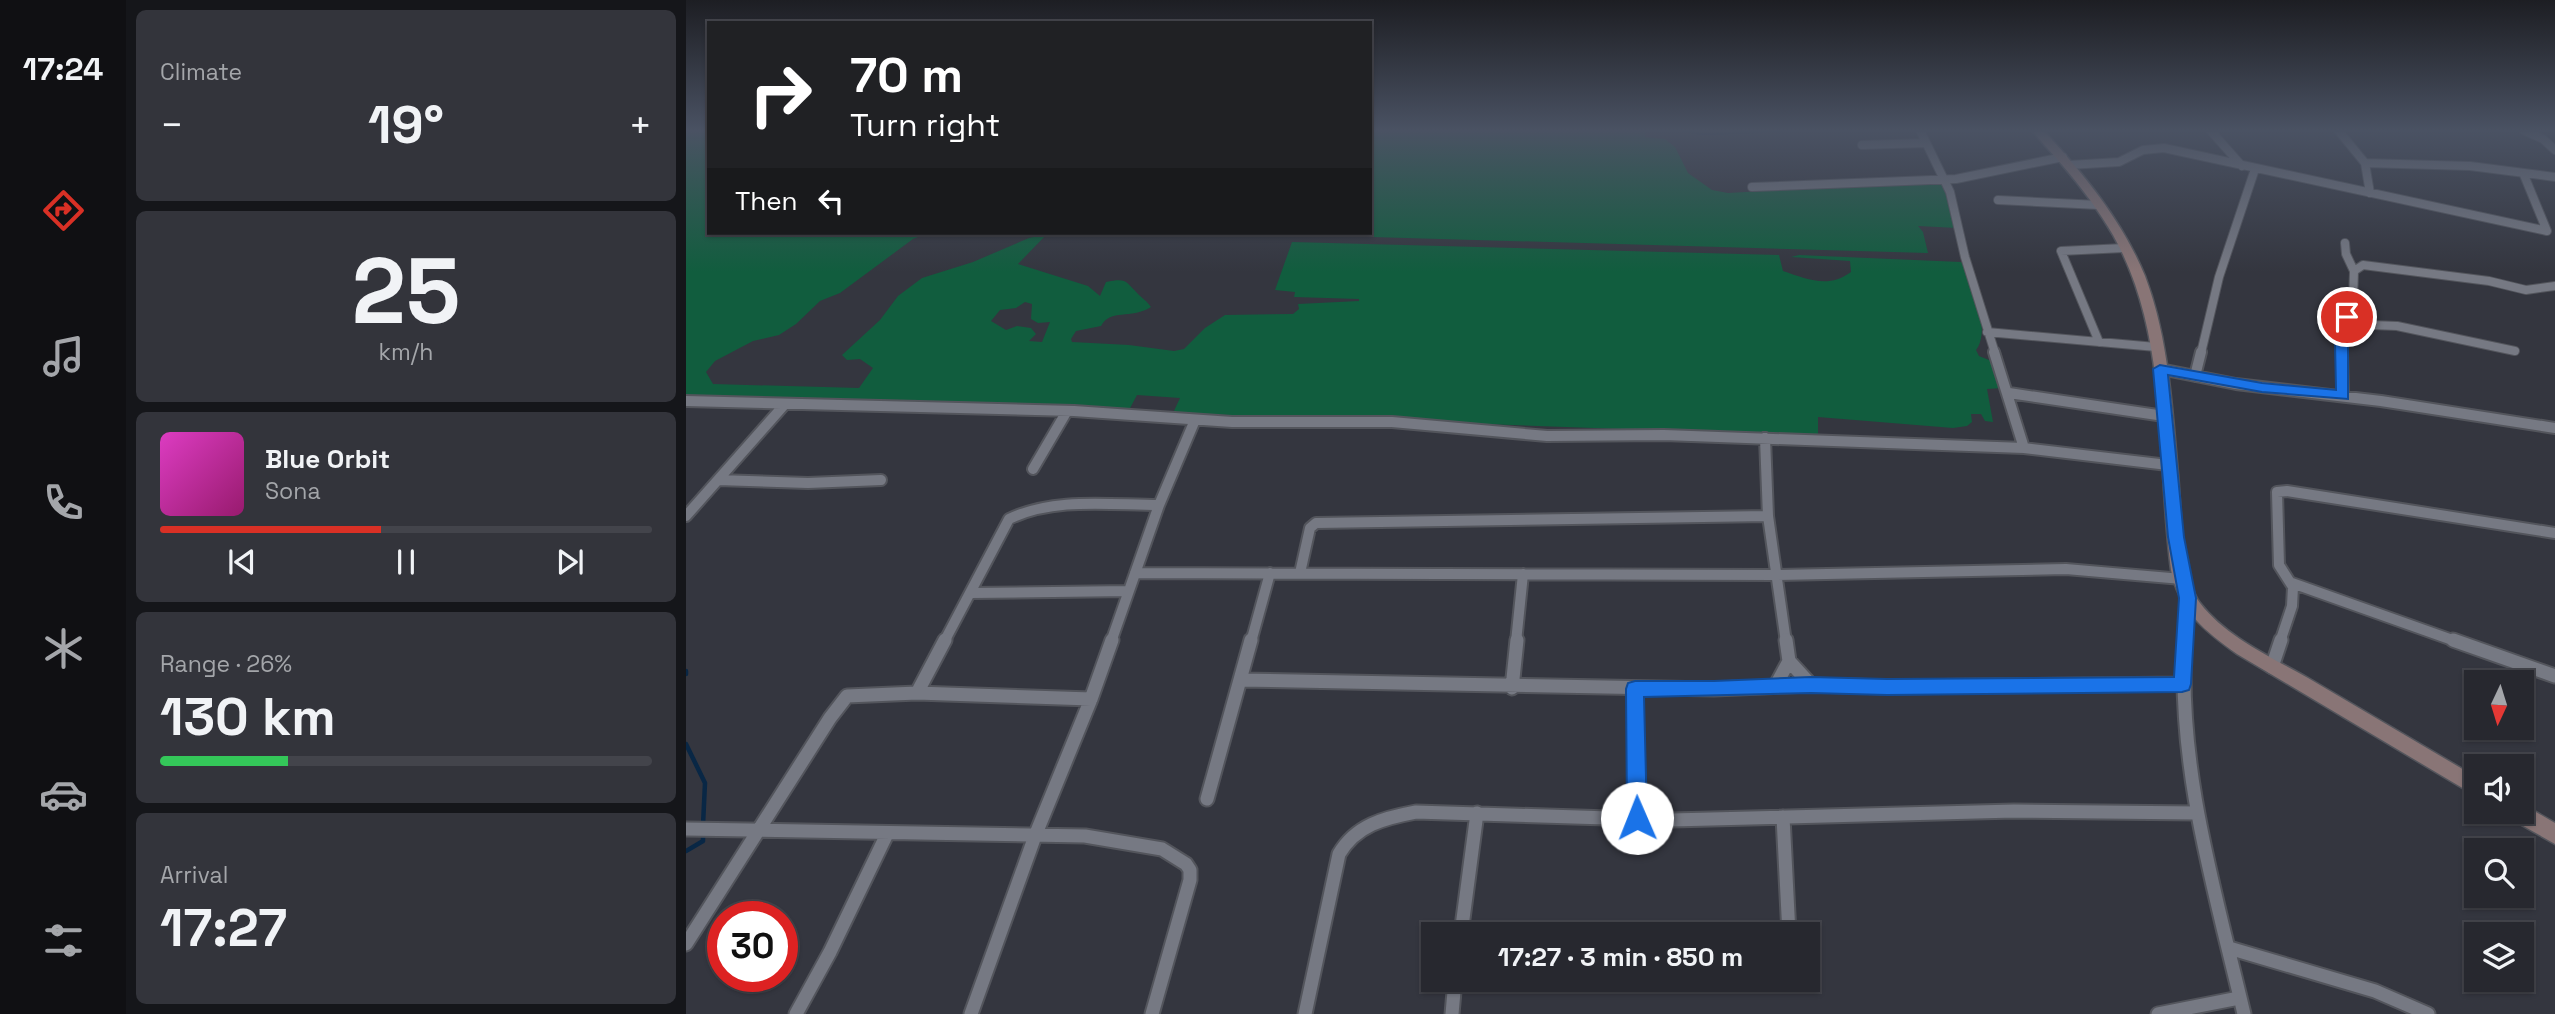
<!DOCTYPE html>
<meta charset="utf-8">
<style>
:root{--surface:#27282f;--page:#33343b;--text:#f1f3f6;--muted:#a4a6aa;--line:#43444b;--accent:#d93025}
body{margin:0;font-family:"Space Grotesk",sans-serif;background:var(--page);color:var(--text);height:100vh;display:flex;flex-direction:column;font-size:26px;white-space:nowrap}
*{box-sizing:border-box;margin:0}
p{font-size:23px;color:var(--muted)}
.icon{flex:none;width:38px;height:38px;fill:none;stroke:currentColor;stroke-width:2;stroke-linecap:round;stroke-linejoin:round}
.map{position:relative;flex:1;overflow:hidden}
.sheet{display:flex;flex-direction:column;gap:10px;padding:10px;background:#15161a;width:560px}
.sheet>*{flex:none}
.top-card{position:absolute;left:21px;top:21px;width:665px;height:214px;border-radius:0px;box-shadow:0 2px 5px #0004,0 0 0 2px var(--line);background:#202124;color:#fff;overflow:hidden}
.needle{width:46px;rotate:184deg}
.fabs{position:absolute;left:1778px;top:670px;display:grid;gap:14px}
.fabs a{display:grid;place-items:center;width:70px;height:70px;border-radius:0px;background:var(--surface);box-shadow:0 2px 5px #0004,0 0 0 2px var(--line);font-size:35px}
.speed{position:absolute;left:21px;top:901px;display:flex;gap:14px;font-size:35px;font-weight:700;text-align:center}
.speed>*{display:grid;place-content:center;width:91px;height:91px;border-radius:50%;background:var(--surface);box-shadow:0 2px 5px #0004,0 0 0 2px var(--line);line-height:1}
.speed .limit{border:10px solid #d22;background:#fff;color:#111}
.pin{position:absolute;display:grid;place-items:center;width:60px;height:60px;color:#fff;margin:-30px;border:4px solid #fff;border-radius:50%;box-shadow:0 2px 7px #0007}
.me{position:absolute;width:77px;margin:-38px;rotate:359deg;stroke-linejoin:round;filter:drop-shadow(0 0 5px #0008)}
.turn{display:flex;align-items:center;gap:24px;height:147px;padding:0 28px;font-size:32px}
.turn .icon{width:91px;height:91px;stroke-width:2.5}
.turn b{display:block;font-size:49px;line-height:60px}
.then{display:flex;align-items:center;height:66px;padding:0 28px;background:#0003;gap:14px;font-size:26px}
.big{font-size:52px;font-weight:600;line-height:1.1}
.sheet .card{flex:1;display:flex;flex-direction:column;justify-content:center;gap:10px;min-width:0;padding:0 24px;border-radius:10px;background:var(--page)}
.sheet .dial{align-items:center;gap:0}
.dial b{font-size:91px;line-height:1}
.song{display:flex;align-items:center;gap:21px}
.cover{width:84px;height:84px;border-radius:10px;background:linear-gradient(135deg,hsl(310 70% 55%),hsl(320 70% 35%))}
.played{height:7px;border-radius:4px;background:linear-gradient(90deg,var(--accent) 45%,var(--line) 45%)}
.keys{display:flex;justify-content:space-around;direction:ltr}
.heat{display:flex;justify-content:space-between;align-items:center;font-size:38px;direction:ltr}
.charge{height:10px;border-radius:5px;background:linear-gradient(90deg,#34c759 26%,var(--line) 0)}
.trip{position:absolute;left:735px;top:922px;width:399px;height:70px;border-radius:0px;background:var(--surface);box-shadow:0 2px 5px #0004,0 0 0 2px var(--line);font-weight:600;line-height:70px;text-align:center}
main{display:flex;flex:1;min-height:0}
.menu{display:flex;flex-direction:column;width:126px;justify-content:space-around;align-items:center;background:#101013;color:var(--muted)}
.menu .icon{width:49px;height:49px}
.menu .selected{color:var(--accent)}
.menu b{font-size:32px;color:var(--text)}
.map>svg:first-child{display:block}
.green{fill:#115d3e;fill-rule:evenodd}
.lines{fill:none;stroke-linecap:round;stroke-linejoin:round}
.stream-far1{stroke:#092745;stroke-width:2.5}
.stream{stroke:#092745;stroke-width:4.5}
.street-far2-casing{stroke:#53555c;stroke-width:10}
.street-far1-casing{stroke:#53555c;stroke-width:14}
.street-casing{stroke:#53555c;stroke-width:17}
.secondary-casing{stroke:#53555c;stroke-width:3}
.street-far2{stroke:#767983;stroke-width:8}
.street-far1{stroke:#767983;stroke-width:10}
.street{stroke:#767983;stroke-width:13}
.secondary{fill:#897576;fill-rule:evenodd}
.route{fill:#1a73e8;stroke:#114b97;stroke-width:2}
</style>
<main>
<nav class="menu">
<b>17:24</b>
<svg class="icon selected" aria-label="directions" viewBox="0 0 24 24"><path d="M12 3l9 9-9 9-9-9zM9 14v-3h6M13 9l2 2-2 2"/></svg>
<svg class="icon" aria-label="music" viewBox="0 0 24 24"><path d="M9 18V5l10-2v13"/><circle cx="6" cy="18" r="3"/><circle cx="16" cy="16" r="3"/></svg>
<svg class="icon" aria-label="phone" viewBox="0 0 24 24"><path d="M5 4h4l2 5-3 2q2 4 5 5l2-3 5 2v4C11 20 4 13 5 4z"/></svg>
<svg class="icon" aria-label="climate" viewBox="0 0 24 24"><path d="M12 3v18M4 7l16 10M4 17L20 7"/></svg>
<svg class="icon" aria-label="car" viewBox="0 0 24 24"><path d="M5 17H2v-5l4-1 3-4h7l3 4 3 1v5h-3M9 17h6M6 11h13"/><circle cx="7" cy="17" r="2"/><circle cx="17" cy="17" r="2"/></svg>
<svg class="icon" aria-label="filters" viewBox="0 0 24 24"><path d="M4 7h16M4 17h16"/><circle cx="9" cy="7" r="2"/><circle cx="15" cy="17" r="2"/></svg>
</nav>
<section class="sheet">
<div class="card"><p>Climate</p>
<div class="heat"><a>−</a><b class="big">19°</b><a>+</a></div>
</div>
<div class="card dial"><b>25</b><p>km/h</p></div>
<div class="card">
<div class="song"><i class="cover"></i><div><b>Blue Orbit</b><p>Sona</p></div></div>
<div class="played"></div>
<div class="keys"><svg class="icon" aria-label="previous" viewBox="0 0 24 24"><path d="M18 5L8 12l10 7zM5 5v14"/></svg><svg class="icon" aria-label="pause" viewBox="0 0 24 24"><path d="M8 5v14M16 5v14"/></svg><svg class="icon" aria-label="next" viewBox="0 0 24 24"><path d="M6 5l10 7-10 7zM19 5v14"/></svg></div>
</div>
<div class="card"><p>Range · 26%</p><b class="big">130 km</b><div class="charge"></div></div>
<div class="card"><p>Arrival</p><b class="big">17:27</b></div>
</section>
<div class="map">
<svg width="1869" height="1014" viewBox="0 0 1869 1014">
<rect width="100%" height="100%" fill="#34363f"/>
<path class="green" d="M0 130H23V233H242L227 239 154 293 134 301 110 324 93 335 67 341 29 361 20 372 27 384 173 388 187 368 174 359 161 360 156 355 194 320 212 296 236 278 287 262 343 238 361 234 332 264 402 286 414 296 420 282C441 278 439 281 452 294 457 299 461 301 465 307 444 320 425 308 415 326L390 331 385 339 386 342 443 345 488 351 498 349 519 328 539 315 607 314 613 309 612 304 673 301V299L608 297 609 292 589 290 606 242 1093 255 1097 271C1121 279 1142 289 1165 272L1164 261 1105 257 1113 255 1275 262C1288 278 1305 332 1290 350L1293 356 1308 362 1316 388 1301 389 1307 422 1299 421 1295 414H1285L1286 422 1281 426 1267 428 1132 417V436L487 413 494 398 451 395 442 412 0 399ZM339 302 346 304 345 319 352 323 364 322 356 342 343 341 350 334 345 328 331 326 320 330 305 321 314 310 330 308Z
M684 130H959V137L979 139 989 147 1002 173 1026 190 1042 193 1247 181 1258 184 1271 228 1232 226 1237 232 1242 253 617 235 619 233H684Z"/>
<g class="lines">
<path class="stream-far1" d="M992 130 1018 134 1112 130"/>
<path class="stream" d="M0 671V674
M0 744 19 783 17 825
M0 851 17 841V832"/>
<defs>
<path id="street-far2" d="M1234 130 1264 192 1279 257 1309 353
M1524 130 1556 166
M1652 130 1679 163 1684 193
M1837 130 1857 139 1869 150
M1176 145 1240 143
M1679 163 1784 166 1869 177
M1383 165 1433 162 1457 150 1478 148 1861 231 1838 175
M1066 187 1270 179 1377 157
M1312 200 1413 205
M1659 243 1660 254 1668 271
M1660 324 1711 326 1829 351
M1301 332 1470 347
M1413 342 1375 251 1438 248
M1515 353 1533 277 1569 169
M1656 353V343L1667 301 1668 271 1677 265 1803 281 1840 290 1869 286"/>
<path id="street-far1" d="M1308 352 1338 448
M1656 352 1657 396
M1474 369 1550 384 1695 401 1869 428
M1509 376 1515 352
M1323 393 1478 416
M0 401 388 411 546 422H706L861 436 978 435 1338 448 1482 465
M1079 438 1082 516 1100 642
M347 469 381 411
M32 480 122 483 195 480
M0 516 99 404
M449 573 1090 575 1380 569 1496 579
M614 573 624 528 630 523 1082 516
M1606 583 1772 642
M285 593 442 591
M258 642 323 519C368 497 424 505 473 505
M425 642 473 505 509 420
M565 642 584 573
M830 642 837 574
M1498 642 1501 598
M1594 642 1606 606 1607 587 1593 565 1591 492 1601 491 1869 533"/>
<path id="street" d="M1100 640 1103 661 1125 685
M1499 640C1491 767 1529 891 1558 1014
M1767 640 1869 676
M1586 667 1595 640
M554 680 1028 689 1125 685 1201 687 1496 684
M1090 685 1103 661
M826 688 831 640
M949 689 951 818
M231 693 259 640
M521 799 565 640
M1097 817 1103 934
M0 829 399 836 476 849 500 864 504 870V880L466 1014
M775 934 791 813
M0 944 144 718 161 696 231 693 405 699
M1543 948 1689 991 1742 1014
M110 1014 144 952 201 834
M285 1014 349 836 405 699 426 640
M619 1014 653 854C670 825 698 818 730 812L986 820 1328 811 1511 813
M766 1014 769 980
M1472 1014 1553 998"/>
<path id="secondary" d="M1346 130H1357C1397 173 1436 220 1459 276 1483 339 1486 408 1492 474 1495 505 1495 578 1514 603 1540 637 1585 657 1622 678 1678 711 1734 744 1790 777V796L1551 654C1519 631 1493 611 1485 570 1470 459 1484 336 1427 235 1413 211 1396 188 1377 166 1367 154 1355 142 1346 130Z
M1836 804 1869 823V844L1825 819 1822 812H1836Z"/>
</defs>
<use href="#street-far2" class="street-far2-casing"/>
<use href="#street-far1" class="street-far1-casing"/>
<use href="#street" class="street-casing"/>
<use href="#secondary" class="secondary-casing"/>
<use href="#street-far2" class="street-far2"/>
<use href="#street-far1" class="street-far1"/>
<use href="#street" class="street"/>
<use href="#secondary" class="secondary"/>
</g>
<linearGradient id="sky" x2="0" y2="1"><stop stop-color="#1d1e23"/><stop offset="0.48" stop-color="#4a5263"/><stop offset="1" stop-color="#4a5263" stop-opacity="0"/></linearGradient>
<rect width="1869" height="272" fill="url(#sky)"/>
<path class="route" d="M1661 312 1668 317 1662 343V399L1576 392 1482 375 1498 537 1510 598 1505 684 1503 690 1496 692 1201 695 1125 693 958 697 961 818 958 825 951 828 944 825 941 818 940 689 942 683 949 681H1028L1125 677 1201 679 1488 677 1493 598 1482 537 1467 369 1474 365 1576 383 1650 390 1649 343 1654 317Z"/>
</svg>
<div class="fabs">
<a><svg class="needle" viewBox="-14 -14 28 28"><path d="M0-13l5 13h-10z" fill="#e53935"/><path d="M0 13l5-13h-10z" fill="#a4a6aa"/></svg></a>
<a><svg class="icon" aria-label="sound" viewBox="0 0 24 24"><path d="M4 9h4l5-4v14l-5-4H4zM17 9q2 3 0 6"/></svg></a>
<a><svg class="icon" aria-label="search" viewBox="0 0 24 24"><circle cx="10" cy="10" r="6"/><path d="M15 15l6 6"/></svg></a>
<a><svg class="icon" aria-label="layers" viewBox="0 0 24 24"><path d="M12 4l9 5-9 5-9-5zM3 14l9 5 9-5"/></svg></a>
</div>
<div class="speed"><div class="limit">30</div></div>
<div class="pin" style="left:1661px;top:317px;background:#d93025"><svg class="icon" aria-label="arrive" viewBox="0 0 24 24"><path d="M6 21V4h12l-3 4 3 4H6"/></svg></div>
<svg class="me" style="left:951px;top:818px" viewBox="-20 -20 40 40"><circle r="19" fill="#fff"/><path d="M0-13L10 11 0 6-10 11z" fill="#1a73e8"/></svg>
<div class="trip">17:27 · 3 min · 850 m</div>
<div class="top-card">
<div class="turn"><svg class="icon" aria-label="right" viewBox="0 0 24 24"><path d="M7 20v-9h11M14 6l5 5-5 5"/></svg><div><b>70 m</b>Turn right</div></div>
<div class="then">Then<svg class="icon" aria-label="left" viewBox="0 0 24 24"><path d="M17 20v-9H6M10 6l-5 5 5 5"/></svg></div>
</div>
</div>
</main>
